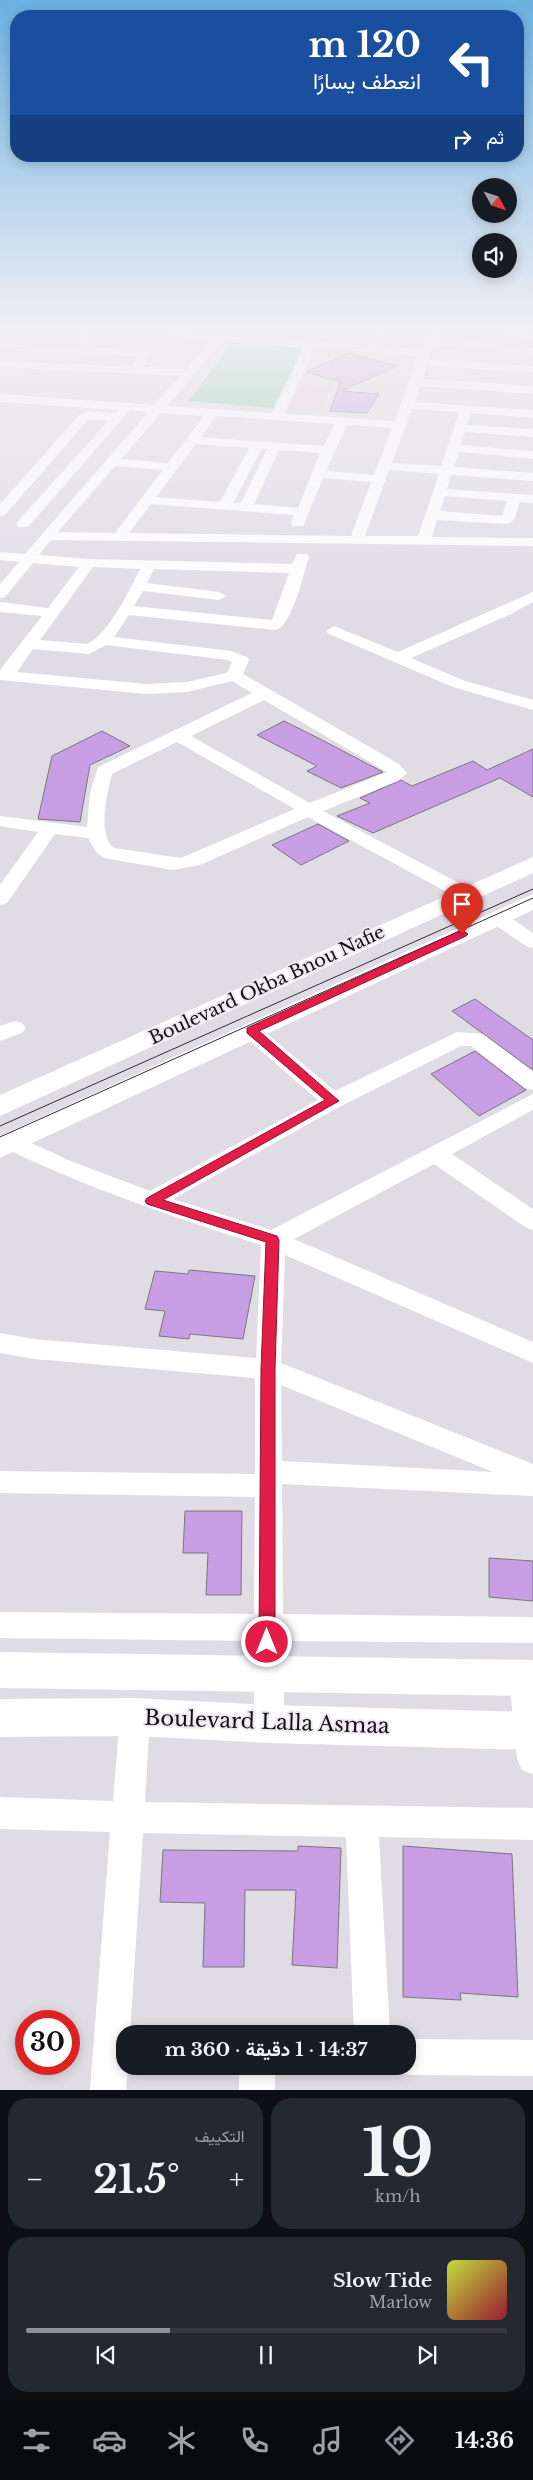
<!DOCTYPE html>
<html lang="ar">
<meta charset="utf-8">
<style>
:root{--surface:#171b24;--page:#242831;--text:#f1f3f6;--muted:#9ea1a6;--line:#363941;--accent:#8c9099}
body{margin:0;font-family:"Libre Baskerville",Vazirmatn,serif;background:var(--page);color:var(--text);direction:rtl;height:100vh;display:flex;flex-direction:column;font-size:19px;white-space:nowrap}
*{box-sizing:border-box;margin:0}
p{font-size:16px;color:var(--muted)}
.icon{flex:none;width:28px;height:28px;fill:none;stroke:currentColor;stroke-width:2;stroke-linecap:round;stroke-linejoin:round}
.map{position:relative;height:2090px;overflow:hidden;direction:ltr}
.drawer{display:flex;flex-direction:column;gap:8px;padding:8px;background:#0d0f14;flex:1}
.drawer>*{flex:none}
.banner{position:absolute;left:10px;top:10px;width:514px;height:152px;border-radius:20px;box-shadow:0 2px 12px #0003;direction:rtl;background:#1a4fa0;color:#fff;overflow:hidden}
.needle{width:32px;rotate:130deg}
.buttons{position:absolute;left:472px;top:178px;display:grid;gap:10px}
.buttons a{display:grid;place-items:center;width:45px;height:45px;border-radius:50%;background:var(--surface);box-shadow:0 2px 12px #0003;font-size:25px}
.speed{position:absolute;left:15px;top:2010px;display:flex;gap:10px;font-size:25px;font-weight:700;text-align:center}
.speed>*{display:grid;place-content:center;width:65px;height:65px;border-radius:50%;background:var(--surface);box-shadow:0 2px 12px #0003;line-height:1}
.speed .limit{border:8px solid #d22;background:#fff;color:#111}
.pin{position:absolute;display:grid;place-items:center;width:42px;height:42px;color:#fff;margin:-51px -21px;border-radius:50% 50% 50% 0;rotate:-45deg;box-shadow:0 0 5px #0007}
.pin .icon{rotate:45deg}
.me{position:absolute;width:55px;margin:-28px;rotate:0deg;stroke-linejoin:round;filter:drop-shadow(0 0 4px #0008)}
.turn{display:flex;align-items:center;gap:18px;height:105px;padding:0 20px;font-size:22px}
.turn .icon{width:65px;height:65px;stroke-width:2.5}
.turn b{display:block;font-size:35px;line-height:42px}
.then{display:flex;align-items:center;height:48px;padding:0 20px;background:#0003;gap:10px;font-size:19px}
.big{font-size:38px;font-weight:700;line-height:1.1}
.drawer .tile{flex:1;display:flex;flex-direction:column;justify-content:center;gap:8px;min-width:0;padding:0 18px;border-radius:20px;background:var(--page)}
.drawer .dial{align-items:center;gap:0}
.dial b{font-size:65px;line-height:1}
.song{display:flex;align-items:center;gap:15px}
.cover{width:60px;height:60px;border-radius:8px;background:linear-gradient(135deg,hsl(70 70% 55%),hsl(350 70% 35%))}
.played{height:5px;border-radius:2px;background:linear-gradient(90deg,var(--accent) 30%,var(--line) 30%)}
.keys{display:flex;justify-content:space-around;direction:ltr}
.heat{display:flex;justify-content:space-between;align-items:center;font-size:28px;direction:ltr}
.drawer .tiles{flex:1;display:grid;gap:8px;grid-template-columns:1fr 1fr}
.tile:last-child{grid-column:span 2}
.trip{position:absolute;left:116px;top:2025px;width:300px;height:50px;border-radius:20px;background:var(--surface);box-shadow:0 2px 12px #0003;font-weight:700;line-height:50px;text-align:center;direction:rtl}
.tabs{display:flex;height:80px;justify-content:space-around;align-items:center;background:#090b0e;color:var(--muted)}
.tabs .icon{width:35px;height:35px}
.tabs .on{color:var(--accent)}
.tabs b{font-size:22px;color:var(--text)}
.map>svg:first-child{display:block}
.medical{fill:#e5cdd7}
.green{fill:#80cba1}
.building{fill:#c79ee4;stroke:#7a767d}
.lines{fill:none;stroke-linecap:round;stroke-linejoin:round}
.minor{fill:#fff;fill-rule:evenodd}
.major{fill:#fff;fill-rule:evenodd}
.tram{stroke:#2f2d31;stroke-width:1}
.route{fill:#e11d48;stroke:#92132f}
.labels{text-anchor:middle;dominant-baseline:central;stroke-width:4;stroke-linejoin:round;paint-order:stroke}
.street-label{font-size:18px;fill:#141215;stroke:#eee9f1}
.near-street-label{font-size:21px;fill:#141215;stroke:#eee9f1}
</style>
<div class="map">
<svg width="533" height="2090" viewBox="0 0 533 2090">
<rect width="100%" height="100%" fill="#e0dce4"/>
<path class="medical" d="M300 384 331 387 319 411 287 409Z"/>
<path class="green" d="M233 341 304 346 273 408 189 401Z"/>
<path class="building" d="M349 353 398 366 341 391 379 394 367 413 330 411 340 382 306 372Z
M284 721 322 740 383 772 341 788 307 771 317 766 257 735Z
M102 731 130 746 90 765 80 822 38 819 52 756Z
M533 749V797L500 778 373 833 337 816 370 803 360 798 401 780 412 786 473 761 487 770Z
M318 824 349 841 301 865 272 845Z
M475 999 533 1040V1070L452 1011Z
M475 1051 526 1090 479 1116 431 1074Z
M189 1270 255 1276 243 1339 190 1334 189 1339 159 1336 165 1311 145 1309 155 1271 188 1274Z
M185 1511H242L241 1595H206L208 1553H183Z
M489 1558 533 1561V1601L489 1597Z
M298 1846 341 1848 337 1968 292 1965 296 1890H245L244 1967H203L205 1903 160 1902 163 1850 298 1851Z
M403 1846 512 1854 518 1997 460 1993 461 2000 403 1997Z"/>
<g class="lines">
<path class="minor" d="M83 328H94L85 347 144 350 150 353 143 367 186 369 211 340 134 331 129 328H163L219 335 369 346 376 328H387L380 346 420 349 431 328H442L437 338 492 342 498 345 533 348V354L491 351 485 348 434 345 428 359 533 366V372L426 366 423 379 533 386V394L420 386 415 402 533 410V418L471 413 467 425 533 429V437L465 432 461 445 533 451V459L459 452 454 467 533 473V481L451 475 447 489 533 495V503L520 502 514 520 507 524 437 520 432 537 533 538V546L51 540 39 555 89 559 292 564 297 554H307L309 557C304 572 292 626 276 630L129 615 114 637 231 651 247 657 249 660 243 674 399 764 407 773 398 781 323 811 472 890 475 894 472 898H458L308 817 200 865 173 870 104 858 96 852 88 838 55 834 7 903 0 905V885L38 832 0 826V816L87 827 90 793 98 767 252 693 232 681 187 692 146 694 0 680V670L42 616 0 612V602L48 608 79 567 33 563 5 597 0 598V584L19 562 0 560V552L25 554 148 412 130 410 28 527H18L16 524 18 521 109 420H88L5 515 0 516V504L80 414 90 411 115 413 118 410 0 402V394L154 405 180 376 0 367V361L132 367 137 356 0 350V344L74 347ZM222 342 304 348 272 413 167 406ZM315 348 417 356 395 421 284 414ZM412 409 459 412 441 466 392 463ZM161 413 204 416 168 463 121 459ZM216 416 335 424 324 446 201 437ZM347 425 392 428 374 475 326 471ZM196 444 249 448 220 502 156 497ZM262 449H267L241 503H233ZM279 450 320 453 298 508 254 504ZM115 466 163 470 115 533 58 532ZM389 470 439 474 418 536H365ZM323 478 371 482 351 536 129 533 151 504 294 515 291 523 293 526H303ZM445 496 507 501 502 516 440 511ZM93 567 140 569C129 590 110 633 87 644L40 640ZM154 569 289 573 272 620 134 606 143 591 219 600 226 596 219 592 147 583ZM106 645 228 660 232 662 227 673 187 682 146 684 17 672 33 649 89 654ZM264 700 387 772 310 803 191 736ZM177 742 295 809 181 858 114 848C97 836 107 792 112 774Z
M495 329 533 332V338L491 334 489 332Z
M533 592V602L511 614 411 658 465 681 533 700V710L453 687 329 634 326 631 334 626 339 628 398 652Z
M498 912 505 914 533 933V948L526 946 491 922 488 918 491 914Z
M15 1021 22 1023 26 1028 22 1033 0 1041V1026Z
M251 1024 258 1026 335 1091 457 1032 483 1034 533 1072V1090L525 1088 471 1046H461L341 1106 173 1199 271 1230 533 1094V1110L452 1154 533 1209V1230L525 1227 434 1164 294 1239 533 1342V1363L285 1255 281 1363 533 1464V1496L282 1484 283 1614 533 1617V1643L284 1641V1724L280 1734 269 1738 258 1734 254 1724V1641L0 1638V1612L254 1614 255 1497 0 1493V1471L255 1474V1378L34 1359 0 1353V1333L34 1339 256 1358 261 1245C173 1217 87 1188 4 1148L1 1143 4 1138 12 1135 20 1138 73 1162 150 1191 318 1100 244 1036 240 1031 244 1026ZM281 1385 493 1472 282 1461Z
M524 1664 533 1668V1774L522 1770 517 1759 509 1678 513 1668Z
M135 1703 146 1707 150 1717 145 1802 533 1808V1840L379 1837 390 2034H354L346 1837 143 1833 130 2034H125V2066H128L126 2090H90L110 1832 0 1829V1797L113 1801 120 1717 124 1707Z
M408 2039 533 2040V2076L408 2075 395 2070 394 2066H408Z
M239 2066H275V2090H239Z"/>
<path class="major" d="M533 857V873L0 1116V1095Z
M533 894V910L0 1158V1136Z
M0 1652 533 1660V1696L0 1688Z
M135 1698 269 1705 533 1712V1750L269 1743 135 1736 0 1737V1699Z"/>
<path class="tram" d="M0 1126 533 889
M0 1137 533 898"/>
</g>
<linearGradient id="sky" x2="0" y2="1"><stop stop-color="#6bb1e1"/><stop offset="0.53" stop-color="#f1eff3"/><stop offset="1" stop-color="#f1eff3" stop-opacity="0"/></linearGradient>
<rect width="533" height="621" fill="url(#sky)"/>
<path class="route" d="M462 930 468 934 466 936 259 1031 339 1101 163 1200 277 1236 279 1240 275 1369V1642L273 1647 267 1649 261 1647 259 1642 261 1369 266 1242 147 1204 145 1201 147 1198 325 1100 247 1033V1028Z"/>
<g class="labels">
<g class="street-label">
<text transform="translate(267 985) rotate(-25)">Boulevard Okba Bnou Nafie</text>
</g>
<g class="near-street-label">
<text transform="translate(267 1722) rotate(2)">Boulevard Lalla Asmaa</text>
</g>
</g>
</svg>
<div class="buttons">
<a><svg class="needle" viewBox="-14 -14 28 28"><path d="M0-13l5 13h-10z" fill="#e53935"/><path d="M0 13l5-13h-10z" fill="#9ea1a6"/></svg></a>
<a><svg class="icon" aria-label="sound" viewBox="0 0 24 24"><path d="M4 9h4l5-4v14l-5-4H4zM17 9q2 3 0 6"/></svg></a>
</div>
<div class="speed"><div class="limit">30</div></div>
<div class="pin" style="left:462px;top:934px;background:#d93025"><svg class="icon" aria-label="arrive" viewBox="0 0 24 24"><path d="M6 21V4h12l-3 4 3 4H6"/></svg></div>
<svg class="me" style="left:267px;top:1642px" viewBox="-20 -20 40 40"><circle r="17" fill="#e11d48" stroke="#fff" stroke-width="3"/><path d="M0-11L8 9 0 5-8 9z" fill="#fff"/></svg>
<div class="trip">14:37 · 1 دقيقة · 360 m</div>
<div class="banner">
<div class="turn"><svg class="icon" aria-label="left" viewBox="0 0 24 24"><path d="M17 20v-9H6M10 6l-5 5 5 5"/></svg><div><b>120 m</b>انعطف يسارًا</div></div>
<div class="then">ثم<svg class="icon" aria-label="right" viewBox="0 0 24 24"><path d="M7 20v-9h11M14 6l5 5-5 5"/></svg></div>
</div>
</div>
<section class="drawer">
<div class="tiles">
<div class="tile dial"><b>19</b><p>km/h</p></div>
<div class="tile"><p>التكييف</p>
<div class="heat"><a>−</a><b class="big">21.5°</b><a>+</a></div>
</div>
<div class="tile">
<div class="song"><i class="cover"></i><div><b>Slow Tide</b><p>Marlow</p></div></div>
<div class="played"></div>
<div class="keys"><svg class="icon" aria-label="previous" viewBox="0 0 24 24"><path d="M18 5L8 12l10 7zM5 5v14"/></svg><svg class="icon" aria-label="pause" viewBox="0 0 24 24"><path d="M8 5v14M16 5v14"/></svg><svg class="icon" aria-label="next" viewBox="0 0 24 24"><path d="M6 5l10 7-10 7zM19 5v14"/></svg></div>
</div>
</div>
</section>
<nav class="tabs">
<b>14:36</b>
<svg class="icon on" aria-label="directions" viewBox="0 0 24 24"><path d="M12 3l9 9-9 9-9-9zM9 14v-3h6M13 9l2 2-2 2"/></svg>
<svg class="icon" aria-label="music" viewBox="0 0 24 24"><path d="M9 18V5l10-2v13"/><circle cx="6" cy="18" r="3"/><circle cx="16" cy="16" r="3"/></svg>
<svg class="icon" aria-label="phone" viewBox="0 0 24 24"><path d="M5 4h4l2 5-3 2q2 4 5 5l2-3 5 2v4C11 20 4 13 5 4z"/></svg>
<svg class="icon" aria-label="climate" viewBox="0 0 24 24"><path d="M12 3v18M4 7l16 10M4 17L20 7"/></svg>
<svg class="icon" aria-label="car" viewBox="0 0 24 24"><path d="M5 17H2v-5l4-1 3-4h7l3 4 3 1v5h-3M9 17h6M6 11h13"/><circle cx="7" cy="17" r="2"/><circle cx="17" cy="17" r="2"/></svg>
<svg class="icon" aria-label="filters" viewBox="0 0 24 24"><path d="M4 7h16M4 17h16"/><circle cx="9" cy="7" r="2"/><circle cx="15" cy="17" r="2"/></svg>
</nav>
